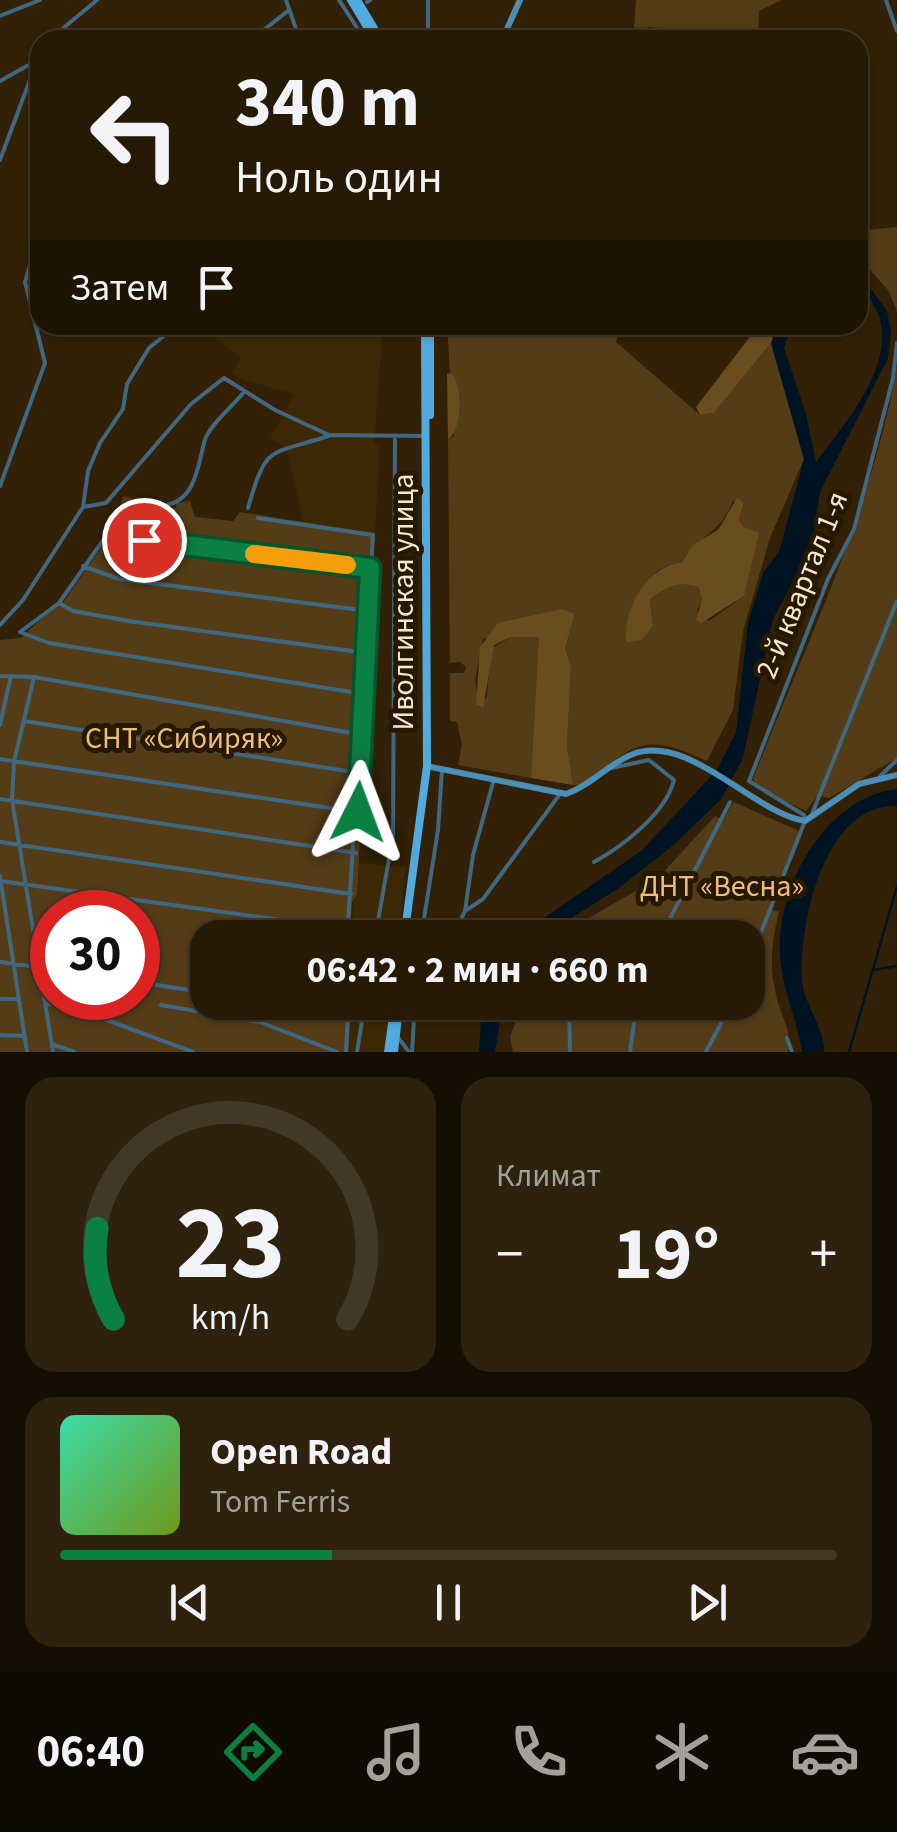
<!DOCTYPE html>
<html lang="ru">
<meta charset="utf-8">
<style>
:root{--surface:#261905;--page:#2e220f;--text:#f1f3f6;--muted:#a4a09a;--line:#423827;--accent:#0b8043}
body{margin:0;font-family:"Source Sans 3",sans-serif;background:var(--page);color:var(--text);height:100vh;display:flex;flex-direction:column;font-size:38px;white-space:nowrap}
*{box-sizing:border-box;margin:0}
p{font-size:32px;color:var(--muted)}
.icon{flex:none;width:55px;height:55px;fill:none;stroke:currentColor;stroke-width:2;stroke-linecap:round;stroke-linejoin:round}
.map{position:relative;height:1052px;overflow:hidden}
.side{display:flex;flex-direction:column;gap:25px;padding:25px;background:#150e03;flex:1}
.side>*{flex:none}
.hud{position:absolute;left:30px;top:30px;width:838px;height:305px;border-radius:30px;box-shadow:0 2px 8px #0004,0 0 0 2px var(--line);background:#261905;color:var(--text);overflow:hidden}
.speed{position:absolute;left:30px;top:890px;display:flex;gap:20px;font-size:50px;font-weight:700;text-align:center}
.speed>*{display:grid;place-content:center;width:130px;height:130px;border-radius:50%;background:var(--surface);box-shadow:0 2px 8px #0004,0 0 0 2px var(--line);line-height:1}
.speed .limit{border:15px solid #d22;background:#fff;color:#111}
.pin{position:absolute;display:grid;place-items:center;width:85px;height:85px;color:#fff;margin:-42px;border:5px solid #fff;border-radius:50%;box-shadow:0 2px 10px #0007}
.me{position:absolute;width:110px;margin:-55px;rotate:3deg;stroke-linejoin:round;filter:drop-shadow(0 0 8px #0008)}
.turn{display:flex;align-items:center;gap:35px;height:210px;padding:0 40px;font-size:45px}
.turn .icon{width:130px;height:130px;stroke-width:2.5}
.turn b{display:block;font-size:70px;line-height:85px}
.then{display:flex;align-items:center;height:95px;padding:0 40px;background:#0003;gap:20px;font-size:38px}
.big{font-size:75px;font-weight:700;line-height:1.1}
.side .widget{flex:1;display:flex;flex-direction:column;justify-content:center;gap:15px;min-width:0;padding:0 35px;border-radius:30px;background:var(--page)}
.side .dial{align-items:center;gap:0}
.dial svg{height:260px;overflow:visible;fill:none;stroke:var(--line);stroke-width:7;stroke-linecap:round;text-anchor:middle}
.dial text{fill:var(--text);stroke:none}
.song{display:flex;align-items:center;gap:30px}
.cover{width:120px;height:120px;border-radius:15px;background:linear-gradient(135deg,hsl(160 70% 55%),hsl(80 70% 35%))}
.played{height:10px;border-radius:5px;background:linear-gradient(90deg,var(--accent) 35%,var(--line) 35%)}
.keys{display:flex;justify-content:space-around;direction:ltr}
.heat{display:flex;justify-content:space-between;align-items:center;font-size:55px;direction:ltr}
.side .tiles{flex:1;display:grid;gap:25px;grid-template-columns:1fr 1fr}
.widget:last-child{grid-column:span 2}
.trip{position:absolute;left:190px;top:920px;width:575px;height:100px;border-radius:30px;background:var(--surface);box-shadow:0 2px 8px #0004,0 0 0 2px var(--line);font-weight:700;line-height:100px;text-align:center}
.tabs{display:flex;height:160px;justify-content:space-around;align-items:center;background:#0f0a02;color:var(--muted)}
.tabs .icon{width:70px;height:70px}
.tabs .on{color:var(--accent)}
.tabs b{font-size:45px;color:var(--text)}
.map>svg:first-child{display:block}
.built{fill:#3d2806}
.green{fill:#543c17;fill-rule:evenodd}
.forest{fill:#6a4d1e}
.water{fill:#001322}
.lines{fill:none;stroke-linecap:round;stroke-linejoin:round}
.stream{stroke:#001322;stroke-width:2.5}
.street{stroke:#406881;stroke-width:4}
.secondary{stroke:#4b8eb6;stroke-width:6}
.primary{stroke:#51abdf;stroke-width:8}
.route-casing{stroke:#07532c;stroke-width:25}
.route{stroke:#0b8043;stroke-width:18}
.slow{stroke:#f59e0b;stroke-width:18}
.labels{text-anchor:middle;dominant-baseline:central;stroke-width:10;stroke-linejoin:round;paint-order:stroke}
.street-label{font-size:30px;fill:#f1e6d7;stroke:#271800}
.park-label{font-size:30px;fill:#eebe78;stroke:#271800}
</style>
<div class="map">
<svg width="897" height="1052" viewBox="0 0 897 1052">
<rect width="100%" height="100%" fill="#322107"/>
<path class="built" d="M226 325H383L374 443 380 444 375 533 303 522 287 448 270 439 294 394 241 379 232 372 241 358 216 338Z
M359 863 406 867 398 937 350 938Z
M351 1003H390L384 1052H348Z"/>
<path class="green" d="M636 0H782L759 11 758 40H664L661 28 647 27 649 40H633Z
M897 227V311L888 290 858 256V231Z
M447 325H621L616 342 700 415 714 413 771 343 804 459 770 538 743 631 733 710 707 761C642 730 634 745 582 785H573L567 746 571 667 565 648 575 615 562 609 483 639 475 680 479 708 487 696 491 649 511 637 540 636 531 778 458 765 462 745 457 722 450 721V673H464L466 667 460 662 450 663 448 440 454 436ZM733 501 744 503 739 519 744 596 709 621 697 611 702 599 699 588C679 580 667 587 650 599L653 626 642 640 626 632C635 601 643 567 682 562 700 534 719 535 733 501Z
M897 366V758L829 798 818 795 806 811 758 788 753 779C806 643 872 511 897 366Z
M123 496 175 509 177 503 190 501 195 517 233 521 240 512 375 533 357 895 352 902 350 937 208 938V1002L351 1003 348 1052H0V640L21 638 55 605 60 607 107 539H112ZM52 912H138V998H52Z
M734 802 799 831 769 908 779 912C771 942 769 969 777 999 782 1020 792 1029 788 1052H513L510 1037 523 1003 748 1002V938H573L579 924 659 877 715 816 723 820Z"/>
<path class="forest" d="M759 325H777L771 343 714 413 700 415 696 407Z
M452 373C463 388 463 428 448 440L447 374Z
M737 498 744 503 739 519 742 526 759 533 744 596 701 623 696 620 702 599 699 588C679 580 667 587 650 599L653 626 642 640 626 642C624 608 645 567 682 562L694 544 718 530Z
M562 609 575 614 565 648 571 667 567 746 573 785 531 778 539 637H511L494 645 483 708 476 705 480 647 498 623Z"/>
<path class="water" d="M858 271 887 311 891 332 888 358 820 492 812 547 773 619 743 758 722 798 675 844 619 888 541 937 515 938 641 851 717 770 736 732 748 623 763 573 779 552 804 459 771 343 779 325H792L784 348 806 414 816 462C843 425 893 370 880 320 876 301 858 290 858 271Z
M897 789V806C824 803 799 924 802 979 803 1004 825 1027 824 1052H802C797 1018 781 988 780 953 777 885 826 797 897 789Z
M482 1003H503L495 1052H479Z"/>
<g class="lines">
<path class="stream" d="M874 970 897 966
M849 1052 897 886"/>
<path class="street" d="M286 0 300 40
M339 0 365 40
M428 0V40
M886 0 897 31
M367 2 370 0
M0 16 40 0
M49 40 97 0
M251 40 289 10
M345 40 360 32
M0 81 34 62
M0 160 40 53
M0 486 45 363 25 282 40 232
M157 506C194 506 197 471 204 443 207 427 234 405 244 392
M83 507 106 503 191 404 224 378 275 410 329 435 425 436
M248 508C267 442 269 456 328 436
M258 518 373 535 347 938
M83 566 119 579 368 611
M59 603 20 632 49 643 364 694
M0 625 23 600 83 507 88 471 100 443 123 409 127 384 149 348 177 325
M366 653 129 621 73 611 59 603 106 536 370 568
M0 676 34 677 363 735
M34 677 14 762 12 800 53 1052
M24 721 360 773
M0 725 11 676
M0 759 356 812
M880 776 897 760
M0 799 356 853
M812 814 897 601
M0 842 351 894
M594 862C623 846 666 813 674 780L649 760 611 768
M0 876 27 1052
M0 881 346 929
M465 911 473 855 494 779
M349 936 399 938
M375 938 393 836 395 436
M421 938 438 830 442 769
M452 938 465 911 483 899 560 794
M660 938 730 802
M0 962 52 969
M748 965 805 821 804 815 749 781 828 579 854 529 893 378 897 343
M138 982 208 993
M0 999H19
M268 1002 349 1015
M569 1002 570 1052
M46 1004 69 1006 193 1052
M521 1004V1002
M161 1005 260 1022 337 1052
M0 1035 25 1036
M397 1036 409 1052
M787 1038 792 1052
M52 1044 74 1052
M346 1052 349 1002
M357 1052 365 1002
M412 1052 415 1002
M630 1052 637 1002
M706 1052 732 1002"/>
<path class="secondary" d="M502 40 520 0
M431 767 566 794C592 785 609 763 633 754 689 733 752 812 805 821L859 784 897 775"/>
<path class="primary" d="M351 0 375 40
M357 0 381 40
M430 325V415
M404 938 427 766 425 325
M388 1052 395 1002
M394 1052 398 1017"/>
</g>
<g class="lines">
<defs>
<path id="route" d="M144 540 370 568 358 812"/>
</defs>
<use href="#route" class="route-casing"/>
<use href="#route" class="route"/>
<path class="slow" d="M254 554 347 565"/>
</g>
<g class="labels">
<g class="street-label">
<text transform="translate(802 585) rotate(-68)">2-й квартал 1-я</text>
<text transform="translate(403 602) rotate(-90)">Иволгинская улица</text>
</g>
<g class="park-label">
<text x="184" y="738">СНТ «Сибиряк»</text>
<text x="722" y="886">ДНТ «Весна»</text>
</g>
</g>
</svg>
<div class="speed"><div class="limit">30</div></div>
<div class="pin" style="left:144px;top:540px;background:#d93025"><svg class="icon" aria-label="arrive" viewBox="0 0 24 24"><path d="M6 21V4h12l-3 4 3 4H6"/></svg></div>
<svg class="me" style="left:358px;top:812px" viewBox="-20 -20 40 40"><path d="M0-17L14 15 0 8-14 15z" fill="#0b8043" stroke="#fff" stroke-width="4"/></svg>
<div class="trip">06:42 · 2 мин · 660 m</div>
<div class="hud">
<div class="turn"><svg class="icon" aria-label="left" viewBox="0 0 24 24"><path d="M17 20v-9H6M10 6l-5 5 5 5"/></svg><div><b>340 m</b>Ноль один</div></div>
<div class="then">Затем<svg class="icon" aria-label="arrive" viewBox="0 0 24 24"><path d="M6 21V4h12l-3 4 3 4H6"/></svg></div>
</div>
</div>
<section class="side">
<div class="tiles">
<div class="widget dial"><svg viewBox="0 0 100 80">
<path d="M14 69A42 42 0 1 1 86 69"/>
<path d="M14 69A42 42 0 0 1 9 41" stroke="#0b8043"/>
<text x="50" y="56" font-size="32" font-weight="700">23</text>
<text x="50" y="72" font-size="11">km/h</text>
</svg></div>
<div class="widget"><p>Климат</p>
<div class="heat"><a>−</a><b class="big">19°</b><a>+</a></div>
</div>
<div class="widget">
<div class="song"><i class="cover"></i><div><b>Open Road</b><p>Tom Ferris</p></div></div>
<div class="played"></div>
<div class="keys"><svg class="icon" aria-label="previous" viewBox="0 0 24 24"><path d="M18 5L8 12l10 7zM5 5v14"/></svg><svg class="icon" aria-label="pause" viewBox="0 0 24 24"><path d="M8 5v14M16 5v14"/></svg><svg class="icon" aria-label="next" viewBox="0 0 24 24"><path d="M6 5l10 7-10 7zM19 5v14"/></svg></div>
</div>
</div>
</section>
<nav class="tabs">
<b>06:40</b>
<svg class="icon on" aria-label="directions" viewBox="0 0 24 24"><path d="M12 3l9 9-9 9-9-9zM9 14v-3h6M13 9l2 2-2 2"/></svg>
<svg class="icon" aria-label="music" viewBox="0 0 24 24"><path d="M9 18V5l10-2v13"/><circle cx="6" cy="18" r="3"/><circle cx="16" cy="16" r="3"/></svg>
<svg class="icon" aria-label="phone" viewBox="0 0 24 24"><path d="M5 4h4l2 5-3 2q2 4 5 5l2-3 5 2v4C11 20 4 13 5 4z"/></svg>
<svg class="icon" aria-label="climate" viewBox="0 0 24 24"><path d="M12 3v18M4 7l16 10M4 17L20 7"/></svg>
<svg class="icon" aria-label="car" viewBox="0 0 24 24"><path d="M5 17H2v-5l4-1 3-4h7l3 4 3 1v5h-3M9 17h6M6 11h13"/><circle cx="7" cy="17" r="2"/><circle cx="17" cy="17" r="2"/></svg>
</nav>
